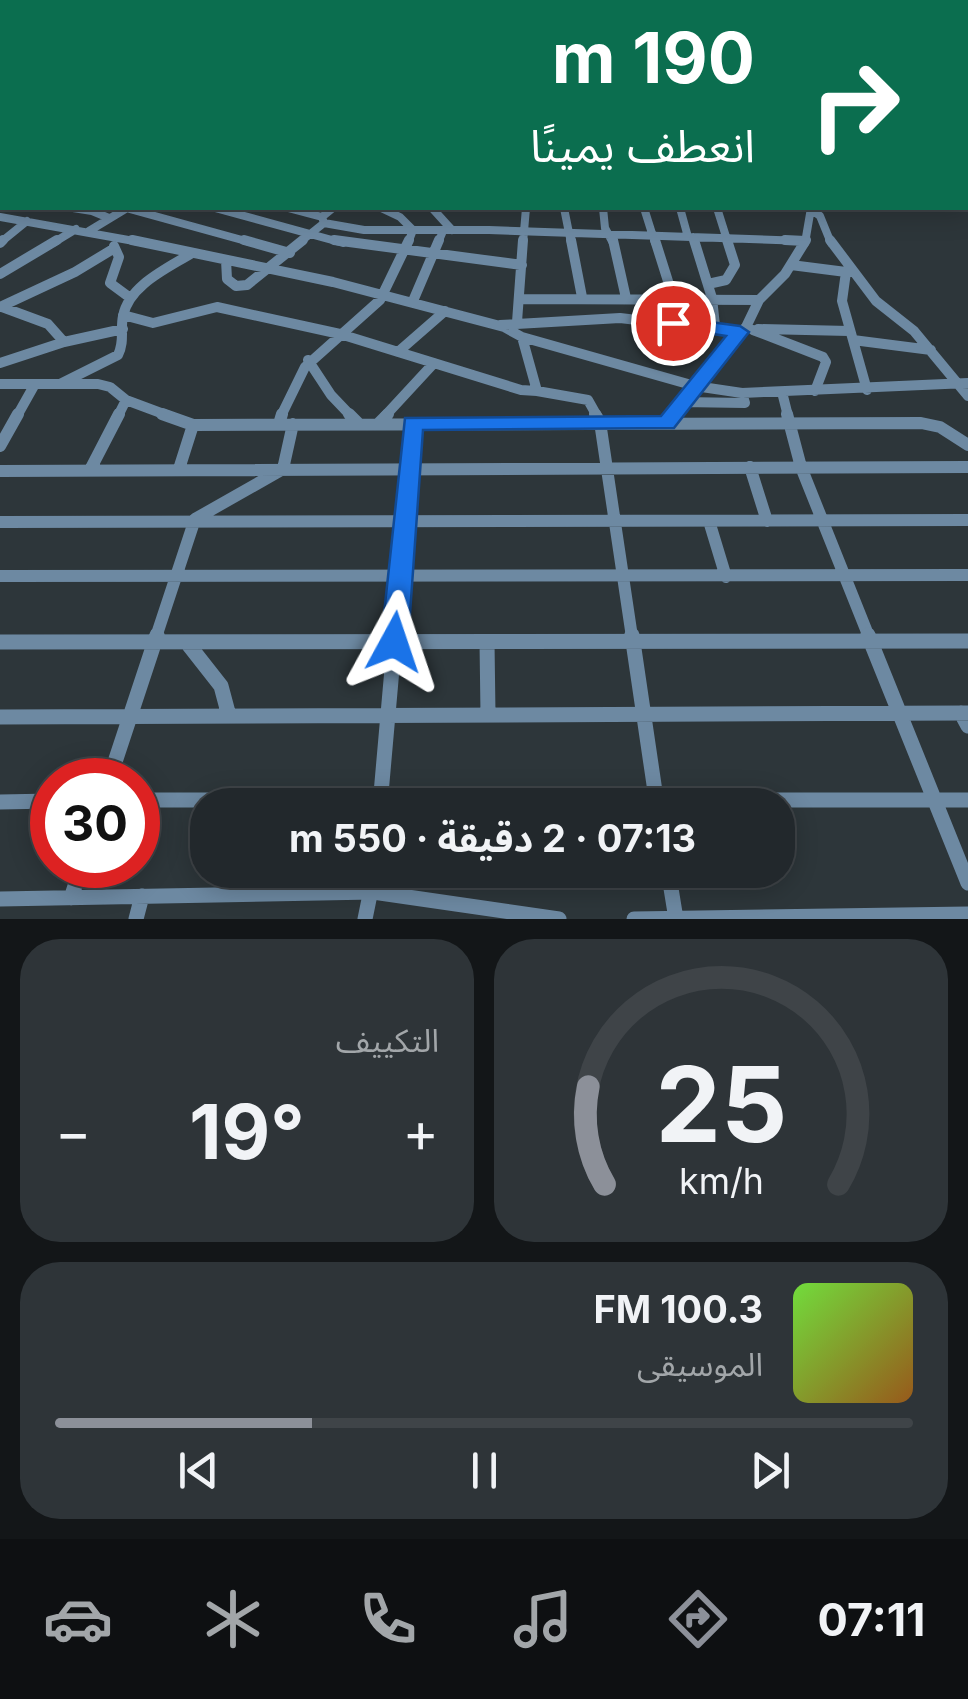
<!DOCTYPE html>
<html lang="ar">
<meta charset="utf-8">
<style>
:root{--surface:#22282c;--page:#2e3438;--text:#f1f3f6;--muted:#a2a6a9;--line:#3f4448;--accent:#8c9099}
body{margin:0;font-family:Inter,"Noto Sans Arabic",sans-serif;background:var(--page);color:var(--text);direction:rtl;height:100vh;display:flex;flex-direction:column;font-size:38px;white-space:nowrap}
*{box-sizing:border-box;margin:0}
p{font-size:32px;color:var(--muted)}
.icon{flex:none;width:55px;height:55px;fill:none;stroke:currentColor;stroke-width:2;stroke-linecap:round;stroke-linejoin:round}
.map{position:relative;height:919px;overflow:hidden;direction:ltr}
.drawer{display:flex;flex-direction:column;gap:20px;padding:20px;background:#131618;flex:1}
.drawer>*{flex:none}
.banner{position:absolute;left:0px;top:0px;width:970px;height:210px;box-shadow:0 5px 25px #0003,0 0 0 2px var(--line);direction:rtl;background:#0b6e4f;color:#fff;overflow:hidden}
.speed{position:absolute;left:30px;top:758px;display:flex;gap:20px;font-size:50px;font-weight:700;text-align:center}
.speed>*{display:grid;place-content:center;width:130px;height:130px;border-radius:50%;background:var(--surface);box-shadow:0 5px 25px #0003,0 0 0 2px var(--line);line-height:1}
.speed .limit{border:15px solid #d22;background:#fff;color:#111}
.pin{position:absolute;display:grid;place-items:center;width:85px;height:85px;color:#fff;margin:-42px;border:5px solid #fff;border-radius:50%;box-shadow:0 2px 10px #0007}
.me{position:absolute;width:110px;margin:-55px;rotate:5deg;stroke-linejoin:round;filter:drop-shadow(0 0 8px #0008)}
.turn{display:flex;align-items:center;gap:35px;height:210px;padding:0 50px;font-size:45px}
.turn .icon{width:130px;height:130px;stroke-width:2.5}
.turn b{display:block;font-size:70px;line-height:85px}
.big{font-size:75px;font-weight:700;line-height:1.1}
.drawer .widget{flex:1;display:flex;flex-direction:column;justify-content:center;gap:15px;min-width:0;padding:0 35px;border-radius:40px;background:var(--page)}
.drawer .dial{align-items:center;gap:0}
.dial svg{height:260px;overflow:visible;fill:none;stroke:var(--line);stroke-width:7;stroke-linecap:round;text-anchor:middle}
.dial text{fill:var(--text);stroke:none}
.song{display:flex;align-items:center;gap:30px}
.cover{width:120px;height:120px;border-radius:15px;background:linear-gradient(135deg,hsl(100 70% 55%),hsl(30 70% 35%))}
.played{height:10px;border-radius:5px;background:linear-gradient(90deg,var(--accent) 30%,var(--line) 30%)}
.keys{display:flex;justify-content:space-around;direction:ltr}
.heat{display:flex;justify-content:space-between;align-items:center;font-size:55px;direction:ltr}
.drawer .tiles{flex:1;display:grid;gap:20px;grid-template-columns:1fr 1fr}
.widget:last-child{grid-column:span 2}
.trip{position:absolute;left:190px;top:788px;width:605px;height:100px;border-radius:40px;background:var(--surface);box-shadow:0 5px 25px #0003,0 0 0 2px var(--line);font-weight:700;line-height:100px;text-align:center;direction:rtl}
.tab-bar{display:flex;height:160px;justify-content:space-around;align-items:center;background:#0e1012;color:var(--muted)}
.tab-bar .icon{width:70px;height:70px}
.tab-bar .selected{color:var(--accent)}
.tab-bar b{font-size:45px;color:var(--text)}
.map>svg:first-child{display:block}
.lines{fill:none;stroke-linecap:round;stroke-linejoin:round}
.minor-far4{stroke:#6d89a2;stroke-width:6}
.minor-far3{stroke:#6d89a2;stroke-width:8}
.minor-far2{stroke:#6d89a2;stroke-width:10}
.minor-far1{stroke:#6d89a2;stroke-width:12}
.minor{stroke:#6d89a2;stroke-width:15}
.route{fill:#1a73e8;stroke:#114b97;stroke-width:2.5}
</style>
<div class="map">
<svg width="968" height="919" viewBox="0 0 968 919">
<rect width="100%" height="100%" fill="#2d363a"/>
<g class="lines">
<path class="minor-far4" d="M101 0H127
M201 0 221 2
M303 0 324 2
M406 0 427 2
M512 0 535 2
M632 0 665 2
M14 2 20 0
M240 2 245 0
M340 2 344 0
M604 2 621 0
M738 2 756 0"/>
<path class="minor-far3" d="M73 208 92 211
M93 208 92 211 109 218
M126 208 253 243
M215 208 343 243
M288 208 322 217
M381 208 400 217 413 230 408 243
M432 208 452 230
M564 208 571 243
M603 208 605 228 613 243
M644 208 655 243
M680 208 688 237
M717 208 728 243
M811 209 820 216 831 243
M0 217 145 243
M324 223 364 230H489L805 241
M89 231 127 208
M693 237 695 243
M0 243 27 221
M53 243 76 229
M299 243 324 223 322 217 333 208
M438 243 443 231
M523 243 526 208
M805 243 811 208"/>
<path class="minor-far2" d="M132 240 333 282 504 327 522 337 537 391 588 400 597 416
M244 240 290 253
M334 240 522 265
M571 240 582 297
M613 240 626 298
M655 240 673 297
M694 240 712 298 715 326
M785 240 805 241
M830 240 876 301 914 331 968 396
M0 243 3 240
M114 246 119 257 110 283 129 297
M226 260 227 279 236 286 247 285 303 240
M791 265 846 272
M852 272H846L842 301 867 390
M0 274 57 240
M708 284 726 280 735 265 727 240
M519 299 759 300
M413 301 439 240
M0 307 75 272 113 249
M2 307 48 324 64 342
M123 315 153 323 217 307 340 334 521 390 537 391
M517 322 523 240
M500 325 620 318 739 332
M758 329 849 331
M753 330 823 357 826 362 815 391
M522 337 695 386 742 393 968 383
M853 340 931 350
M398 352 445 311
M308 360 331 395 351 416
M0 363 64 342 123 329
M0 384H98L110 387 126 400 169 416
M60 384 118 355C125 341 120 330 123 316 129 285 168 268 192 253
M782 392 788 416
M682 402 745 403 742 393
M17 416 35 384
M118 416 126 400
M281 416 305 367 380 300 409 240
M385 416 434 363
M672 416 725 346 746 327 759 300 785 274 806 240"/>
<path class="minor-far1" d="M162 414 193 425
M349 414 358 423
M595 414 600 422 632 637
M787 414 801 467 869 637
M379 423 388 414
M667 423 674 414
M279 424 282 414
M0 446 18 414
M750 467 767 521
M179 469 193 425 921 423 940 427 968 445
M90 470 119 414
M0 471 968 467
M709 521 726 577
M0 522 968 520
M0 576 968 575
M156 637 195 519 283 469 293 424
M394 637 413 423"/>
<path class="minor" d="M632 635 657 805
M868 635 968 883
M0 642 968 641
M487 642 488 714
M188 644 221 686 229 716
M961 713 968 726
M0 717 968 713
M109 780 157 635
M138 800H968
M0 802 52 801
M380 805 395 635
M668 870 676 919
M71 898 82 865
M0 899 373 892 559 919
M136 919 142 896
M365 919 375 870
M634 919 968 914"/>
</g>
<path class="route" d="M673 317 740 326 749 332 674 428 423 430 408 642 404 650 394 654 385 650 381 642 405 418 661 416 726 336 666 327 663 323Z"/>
</svg>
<div class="speed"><div class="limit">30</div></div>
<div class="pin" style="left:673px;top:323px;background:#d93025"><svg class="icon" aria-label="arrive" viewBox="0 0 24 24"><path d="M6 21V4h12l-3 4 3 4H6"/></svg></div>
<svg class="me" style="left:394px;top:642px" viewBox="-20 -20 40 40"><path d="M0-17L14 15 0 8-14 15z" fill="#1a73e8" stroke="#fff" stroke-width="4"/></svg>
<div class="trip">07:13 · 2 دقيقة · 550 m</div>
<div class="banner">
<div class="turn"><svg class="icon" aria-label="right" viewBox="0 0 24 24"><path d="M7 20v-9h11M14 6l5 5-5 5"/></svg><div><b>190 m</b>انعطف يمينًا</div></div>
</div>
</div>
<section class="drawer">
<div class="tiles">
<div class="widget dial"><svg viewBox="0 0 100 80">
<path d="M14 69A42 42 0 1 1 86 69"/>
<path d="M14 69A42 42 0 0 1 9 39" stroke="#8c9099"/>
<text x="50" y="56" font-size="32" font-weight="700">25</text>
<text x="50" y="72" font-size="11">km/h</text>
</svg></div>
<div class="widget"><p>التكييف</p>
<div class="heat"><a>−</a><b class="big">19°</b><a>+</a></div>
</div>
<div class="widget">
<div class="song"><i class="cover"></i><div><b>100.3 FM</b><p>الموسيقى</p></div></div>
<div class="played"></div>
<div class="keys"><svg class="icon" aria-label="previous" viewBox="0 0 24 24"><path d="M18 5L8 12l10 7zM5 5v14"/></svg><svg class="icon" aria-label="pause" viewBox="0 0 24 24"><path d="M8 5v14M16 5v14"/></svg><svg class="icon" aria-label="next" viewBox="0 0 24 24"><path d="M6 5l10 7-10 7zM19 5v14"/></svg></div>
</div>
</div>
</section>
<nav class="tab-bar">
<b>07:11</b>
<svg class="icon selected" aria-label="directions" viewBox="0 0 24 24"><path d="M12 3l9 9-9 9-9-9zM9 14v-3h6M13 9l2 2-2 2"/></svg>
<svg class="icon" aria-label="music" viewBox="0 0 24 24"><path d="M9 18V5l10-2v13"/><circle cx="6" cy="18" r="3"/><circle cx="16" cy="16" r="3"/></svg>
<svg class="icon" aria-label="phone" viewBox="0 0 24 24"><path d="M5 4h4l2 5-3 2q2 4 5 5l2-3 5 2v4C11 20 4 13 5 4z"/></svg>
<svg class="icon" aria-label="climate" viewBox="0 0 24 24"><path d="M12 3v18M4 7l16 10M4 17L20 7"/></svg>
<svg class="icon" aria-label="car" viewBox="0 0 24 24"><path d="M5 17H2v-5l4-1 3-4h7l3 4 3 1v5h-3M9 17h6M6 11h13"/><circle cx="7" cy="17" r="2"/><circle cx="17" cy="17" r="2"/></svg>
</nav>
